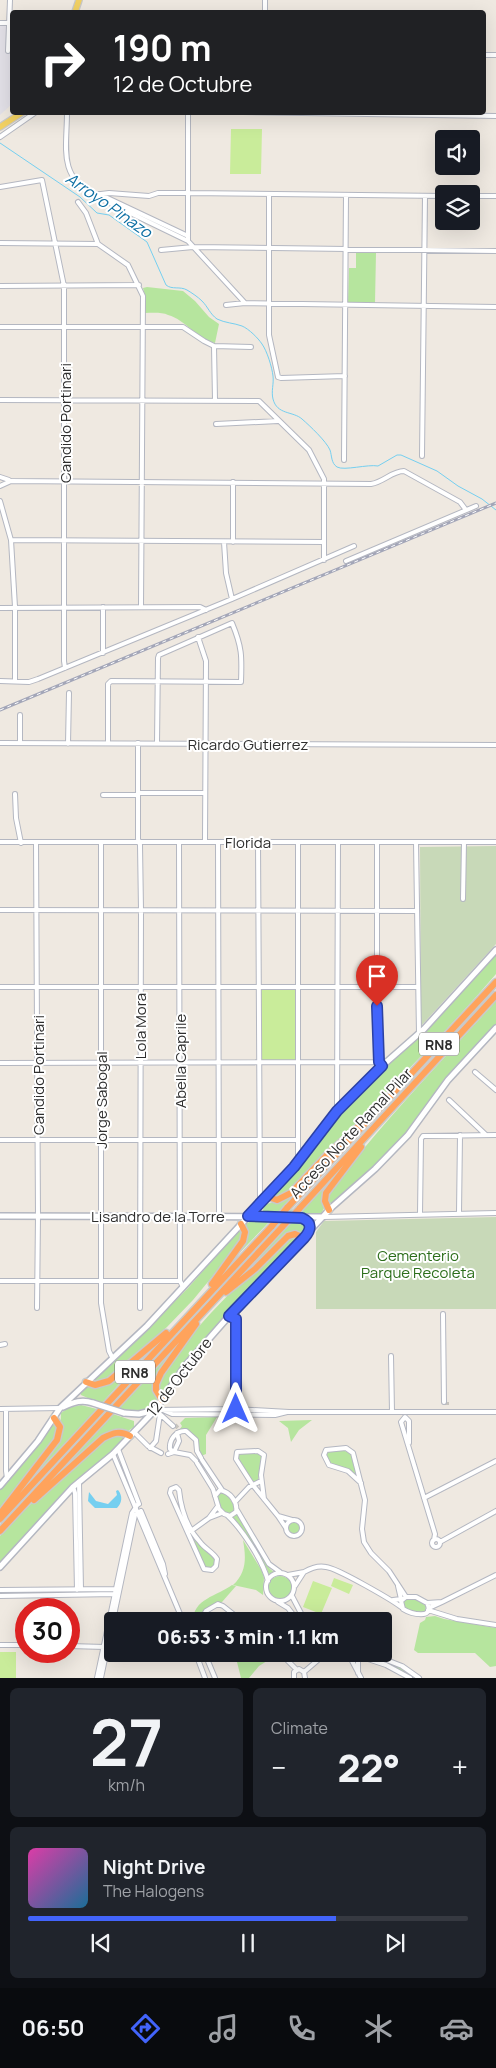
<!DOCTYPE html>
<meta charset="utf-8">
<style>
:root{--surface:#171b24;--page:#20242c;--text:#f1f3f6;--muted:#9ea1a6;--line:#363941;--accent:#4264fb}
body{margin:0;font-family:Manrope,sans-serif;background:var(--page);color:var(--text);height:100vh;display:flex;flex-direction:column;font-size:19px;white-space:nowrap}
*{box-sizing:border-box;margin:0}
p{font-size:16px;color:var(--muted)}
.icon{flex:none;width:28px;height:28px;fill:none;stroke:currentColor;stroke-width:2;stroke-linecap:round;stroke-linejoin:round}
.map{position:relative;height:1678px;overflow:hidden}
.side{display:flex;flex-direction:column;gap:10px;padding:10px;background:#0d0f14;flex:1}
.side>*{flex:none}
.banner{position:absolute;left:10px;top:10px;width:476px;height:105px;border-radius:5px;box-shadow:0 5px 20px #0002;background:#202124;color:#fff;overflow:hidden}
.fabs{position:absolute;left:435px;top:130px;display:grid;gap:10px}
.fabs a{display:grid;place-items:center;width:45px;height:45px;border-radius:5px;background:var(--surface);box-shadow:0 5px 20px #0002;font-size:25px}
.speed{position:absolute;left:15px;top:1598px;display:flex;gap:10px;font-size:25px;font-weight:700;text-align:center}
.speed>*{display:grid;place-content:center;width:65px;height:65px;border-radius:50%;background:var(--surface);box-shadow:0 5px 20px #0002;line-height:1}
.speed .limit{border:8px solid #d22;background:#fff;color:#111}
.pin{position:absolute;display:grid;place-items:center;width:42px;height:42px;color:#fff;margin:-51px -21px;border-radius:50% 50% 50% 0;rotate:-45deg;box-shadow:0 0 5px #0007}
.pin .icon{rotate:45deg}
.me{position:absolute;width:55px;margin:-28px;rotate:0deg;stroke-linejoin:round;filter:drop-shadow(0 0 4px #0008)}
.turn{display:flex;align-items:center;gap:18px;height:105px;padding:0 20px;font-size:22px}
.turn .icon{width:65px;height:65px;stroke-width:2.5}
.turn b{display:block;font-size:35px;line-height:42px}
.big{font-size:38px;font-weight:800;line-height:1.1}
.side .tile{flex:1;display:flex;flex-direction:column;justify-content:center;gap:8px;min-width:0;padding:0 18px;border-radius:8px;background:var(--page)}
.side .dial{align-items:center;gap:0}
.dial b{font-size:65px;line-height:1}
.song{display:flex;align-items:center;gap:15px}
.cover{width:60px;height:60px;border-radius:8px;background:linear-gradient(135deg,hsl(320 70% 55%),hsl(200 70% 35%))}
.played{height:5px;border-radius:2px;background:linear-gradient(90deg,var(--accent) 70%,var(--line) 70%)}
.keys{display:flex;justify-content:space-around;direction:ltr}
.heat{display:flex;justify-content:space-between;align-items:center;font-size:28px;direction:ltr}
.side .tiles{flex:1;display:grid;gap:10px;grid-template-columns:1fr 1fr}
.tile:last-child{grid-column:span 2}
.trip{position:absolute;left:104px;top:1612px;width:288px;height:50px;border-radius:5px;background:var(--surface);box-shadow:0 5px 20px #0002;font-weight:800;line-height:50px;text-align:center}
.dock{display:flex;height:80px;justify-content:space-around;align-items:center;background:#090b0e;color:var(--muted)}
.dock .icon{width:35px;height:35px}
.dock .current{color:var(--accent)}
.dock b{font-size:22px;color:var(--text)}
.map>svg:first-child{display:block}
.industrial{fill:#e3e1e8}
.green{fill:#b6e59e}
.cemetery{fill:#c8d9b8}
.pitch{fill:#c9ec9a}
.water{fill:#75cff0}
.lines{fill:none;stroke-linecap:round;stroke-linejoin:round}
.stream{stroke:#75cff0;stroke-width:1}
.street-tunnel{stroke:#c8c4bd;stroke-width:4;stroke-dasharray:4 2;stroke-linecap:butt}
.street-casing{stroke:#b4b7c1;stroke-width:6}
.secondary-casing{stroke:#b4b7c1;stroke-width:8}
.primary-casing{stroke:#c9c9c9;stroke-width:8}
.highway-casing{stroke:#c9c9c9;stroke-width:9}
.street{stroke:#fff;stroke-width:4}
.secondary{stroke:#fff;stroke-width:5}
.primary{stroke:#f2d163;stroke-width:5.5}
.highway{stroke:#ffa35c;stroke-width:6}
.rail-casing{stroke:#a3a6b8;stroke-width:3}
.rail{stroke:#fff;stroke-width:1;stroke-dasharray:4;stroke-linecap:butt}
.secondary-bridge-casing{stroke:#b4b7c1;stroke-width:8;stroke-linecap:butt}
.highway-bridge-casing{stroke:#c9c9c9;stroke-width:9;stroke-linecap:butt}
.secondary-bridge{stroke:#fff;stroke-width:5}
.highway-bridge{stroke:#ffa35c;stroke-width:6}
.route-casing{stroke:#2b41a3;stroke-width:12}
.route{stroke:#4264fb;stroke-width:9}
.labels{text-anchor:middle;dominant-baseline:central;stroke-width:4;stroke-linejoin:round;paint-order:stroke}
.shield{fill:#fff;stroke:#6d6d6d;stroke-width:1}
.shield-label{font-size:14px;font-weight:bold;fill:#2e2e2e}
.street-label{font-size:15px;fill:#2e2e2e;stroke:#fff}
.park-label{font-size:15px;fill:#2c6e1b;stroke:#fff}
.water-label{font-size:16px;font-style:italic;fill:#0d6fa3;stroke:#fff}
</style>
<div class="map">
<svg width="496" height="1678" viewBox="0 0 496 1678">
<rect width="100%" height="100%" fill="#efe9e1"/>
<path class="industrial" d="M0 26H12V104L0 115Z"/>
<path class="green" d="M356 253H376L375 303H348L349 268H356Z
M147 287 183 291 195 301 209 317 219 324 215 343C197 339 186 320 168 315 162 312 152 313 145 313V296L143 288Z
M496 954V974C429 1052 355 1123 283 1196L272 1197V1194L295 1171 333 1118Z
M496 1001V1026L445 1081 415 1124 372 1170 332 1203H329L326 1201C328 1186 351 1164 361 1152 404 1100 451 1051 496 1001Z
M342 1167 323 1199 324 1208 321 1214H267L263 1211 264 1204 278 1202 315 1172 282 1209 303 1210Z
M251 1221H270L227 1266 246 1230V1224Z
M292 1221 305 1223 306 1230C300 1234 292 1231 285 1235L260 1261 243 1275Z
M240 1231 242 1232 240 1243 193 1300 167 1327 108 1379 93 1382 92 1380 145 1331 188 1288 237 1232Z
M290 1236 298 1237V1239L185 1361 163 1394H160L158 1384C191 1326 242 1281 290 1236Z
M186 1337C171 1355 154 1377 157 1401 147 1416 132 1413 117 1409Z
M150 1350 101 1404 81 1395 80 1392 86 1387H99L115 1380Z
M81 1405 97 1409 21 1490 48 1457 60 1436 61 1413 68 1408Z
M113 1414 134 1421V1427L128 1431 119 1430 61 1471Z
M217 1417 206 1435V1454L201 1456C195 1439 200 1435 180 1429L182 1426 180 1423 185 1418Z
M312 1420 299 1430 291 1442 288 1428 279 1421Z
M53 1424H56L58 1433 0 1510V1489L39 1445Z
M122 1435 124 1437 123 1443 49 1511 0 1563V1536L22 1512 99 1443 106 1438Z
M343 1450 351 1454 356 1475C344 1471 325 1468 327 1452Z
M241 1453H260L263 1455 258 1481H252L237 1458V1454Z
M221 1492 228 1496 235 1507 232 1514C223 1514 218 1505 216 1498Z
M237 1514 270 1569 274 1572 269 1576 267 1569 231 1517Z
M288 1528a6 6 0 1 1 12 0a6 6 0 1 1-12 0Z
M190 1534 216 1560V1564L211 1569 204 1567Z
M243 1540 262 1571 264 1578 263 1595 256 1590 233 1585C247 1572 246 1557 243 1540Z
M268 1588a12 12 0 1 1 24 0a12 12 0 1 1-24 0Z
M232 1585 236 1586 222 1602 206 1609 199 1621H193C193 1599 217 1596 232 1585Z
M407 1598 418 1600 426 1606 425 1612 421 1614 405 1609 403 1601Z
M435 1616 444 1619 496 1628V1666L490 1667 475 1653H418L414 1650 420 1623 425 1620 426 1617Z
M235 1654H278L259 1666 249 1678H241Z
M361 1654C376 1654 404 1667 415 1678L372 1658 360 1655Z"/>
<path class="cemetery" d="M496 846V944L421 1026 420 847Z
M496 1217V1309H316V1232L324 1221Z"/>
<path class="pitch" d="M231 129H262L261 174H230Z
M261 989H297L296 1062 260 1061Z
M334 1578 353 1585 349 1594 331 1586Z
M313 1581 332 1588 321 1614 303 1607Z
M0 1652H16V1678H0Z"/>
<path class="water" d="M118 1490C123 1496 122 1503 117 1508H95L88 1501 89 1492 96 1501 108 1504 117 1495 116 1491Z"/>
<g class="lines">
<path class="stream" d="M0 143 80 197 97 213 109 215 147 242 166 285C172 290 180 286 187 290 192 293 198 297 202 301 208 307 210 314 217 319 225 323 234 323 242 326 249 329 258 338 262 344 267 351 272 367 273 376 274 384 271 391 273 399 277 415 293 411 302 419 310 426 326 441 330 450 332 456 331 463 337 467 344 471 368 464 378 466L397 455H401L437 471 458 486 482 499 496 510"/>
<path class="street-tunnel" d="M447 1402V1405
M175 1425 179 1429"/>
<defs>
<path id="street" d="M265 12V0
M0 23H12
M8 51 10 0
M484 55H496
M67 112C67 149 58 174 93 195L188 241
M188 112V241L245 303
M243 112 496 116
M0 137 36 112
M0 187 42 180 64 286V661L65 668
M99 194 188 236
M269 194V335L278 377 281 378 345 376
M93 195 109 193 149 196 158 193H188L444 196
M471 196H496
M78 202 86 213 98 244 128 265 143 296 141 607
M0 243 98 244
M161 250 193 247 496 251
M0 286 139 285
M226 305 245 303 496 307
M0 327H183L204 341 214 346 251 347
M214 346 215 400
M0 400 259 401 309 450 324 479V560
M216 424 278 421
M422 456 425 196
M344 460 346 195
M0 477 9 480
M0 486 11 481 371 484C384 482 392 471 404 471L460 502 466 510
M0 501 11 540 15 607V681
M11 540 324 542
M224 542 226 573 232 599
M233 542V482
M346 561 476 506
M103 607V653
M0 608 200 607 206 610
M198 637 206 661 205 842
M0 681 29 682 38 679 232 599 354 546
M20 715V743
M0 743 496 745
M108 743V684L111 681 241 682C242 656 242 647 232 623L159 655 158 658 157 743
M138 743V839L140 845 141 910 140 1308
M68 744 69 693
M138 793H204
M15 794 16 818 21 843
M103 795H138
M0 842H496
M101 842V1303L109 1351 112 1357
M179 842 180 1281 183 1287
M218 842 219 1216
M258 842 260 1203
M377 842V987L380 1064
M416 842 419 1034
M36 843 38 1216 37 1308
M463 899 464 842
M0 910 416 911
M0 987H417
M0 1063 379 1062
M475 1072 496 1090
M449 1100 486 1135
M337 1111 338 842
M0 1140H298
M298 1162V842
M459 1213 460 1135
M420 1214 421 1139 423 1136 496 1135
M323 1217 496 1213
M0 1281H180
M443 1314 444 1402
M229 1316 236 1319V1409
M0 1345 5 1344
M391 1356 392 1412
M0 1409 60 1408
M6 1409V1471L7 1478
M155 1410 236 1409 289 1412H496
M165 1411 172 1414 275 1415 287 1412
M161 1415 173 1426
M134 1432 148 1446 161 1453
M409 1443V1421L405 1417 401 1422 435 1534 434 1540
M150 1448 156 1441 160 1414
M118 1449 139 1504
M174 1452 170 1449C169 1440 176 1430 186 1431L196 1440 197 1451 201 1458
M174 1452 179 1441 177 1433
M113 1454 183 1621
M168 1454 174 1452 190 1455 196 1461
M202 1460 222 1490
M197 1463 213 1489 219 1509 224 1514 230 1516 236 1512C238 1502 230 1492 220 1490L215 1496
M79 1482 81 1589
M361 1483 348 1471 329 1465 324 1455 326 1450 346 1448 353 1453 365 1500 362 1529 364 1542 371 1553 389 1571 406 1597
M73 1487 75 1493 77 1590
M176 1487 179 1490C181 1509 187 1528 200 1542 205 1549 213 1552 217 1559L216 1566 212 1570 204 1569 170 1493 171 1489Z
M424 1498 496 1461
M264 1499 261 1475 264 1455 258 1451 237 1452 236 1459 252 1484 278 1516
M235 1502 249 1487 261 1481
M218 1506 209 1518 222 1513
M237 1510 269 1564 280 1572
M141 1511 163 1564 165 1574
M227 1515C242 1529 263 1561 268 1581
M286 1528a8 8 0 1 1 16 0a8 8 0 1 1-16 0Z
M286 1528 278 1516 292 1520
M191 1531 209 1518
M432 1543a4 4 0 1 1 8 0a4 4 0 1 1-8 0Z
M440 1542 496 1511
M304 1572C311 1568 318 1565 326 1567 337 1568 392 1600 401 1607
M266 1587a14 14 0 1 1 28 0a14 14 0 1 1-28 0Z
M288 1575 304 1572 295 1586
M0 1590 117 1589
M0 1596 115 1594
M292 1596 305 1621
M406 1597H416L427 1603C435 1620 411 1614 403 1609L401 1601Z
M393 1600 401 1599 398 1586
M278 1602 288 1608 298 1621
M442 1602 496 1575
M427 1603 442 1602 429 1608
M428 1610 457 1619 496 1625
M200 1621 206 1611 218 1604 223 1606 242 1621
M0 1645H26
M69 1646 105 1647
M196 1654 205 1678
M205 1654 215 1678
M281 1654 297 1670
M336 1654C343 1658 354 1662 360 1654
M371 1654 402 1666 419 1678
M323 1658 337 1654
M351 1659 361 1678
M304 1672 325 1654
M358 1673V1657H362L386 1665 410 1678
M97 1678 132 1513 138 1504
M101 1678 135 1515 141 1511
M294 1678V1672L299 1669 304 1672 305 1678"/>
<path id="secondary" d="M0 1216 323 1217
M63 1407C74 1402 82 1399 93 1403
M124 1413 139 1414 155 1410
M0 1486 38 1441 60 1408 147 1326 294 1167 337 1111 382 1066 424 1029 496 950
M0 1567 73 1487 113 1454 155 1410 185 1366 229 1316 332 1207 375 1169 408 1135 448 1080 496 1028"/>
<path id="primary" d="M75 12 79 0
M0 127 23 112"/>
<path id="highway" d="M266 1196 277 1200 291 1193 327 1155 358 1127
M287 1208 496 982
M299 1209 496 995
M329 1210 325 1201 326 1193 361 1147
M212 1284 243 1241 245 1232 241 1224
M226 1292 255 1269 288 1236 295 1234 304 1238
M86 1382 95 1385 109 1381 166 1333
M162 1400 156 1390V1384L161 1373 196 1324
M34 1500 103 1438C113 1433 120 1430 130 1436
M0 1514 57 1440 60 1427 54 1418
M0 1519 272 1226
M0 1531 283 1226"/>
</defs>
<use href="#street" class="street-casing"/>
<use href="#secondary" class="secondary-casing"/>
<use href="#primary" class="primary-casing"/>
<use href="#highway" class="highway-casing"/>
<use href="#street" class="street"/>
<use href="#secondary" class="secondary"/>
<use href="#primary" class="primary"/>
<use href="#highway" class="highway"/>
<defs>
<path id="rail" d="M0 710 496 503"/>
</defs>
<use href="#rail" class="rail-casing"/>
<use href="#rail" class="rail"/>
<defs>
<path id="secondary-bridge" d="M93 1403 124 1413"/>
<path id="highway-bridge" d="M272 1226 287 1208
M283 1226 299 1209"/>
</defs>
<use href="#secondary-bridge" class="secondary-bridge-casing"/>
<use href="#highway-bridge" class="highway-bridge-casing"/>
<use href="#secondary-bridge" class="secondary-bridge"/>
<use href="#highway-bridge" class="highway-bridge"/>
</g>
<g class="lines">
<defs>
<path id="route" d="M236 1409V1319L229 1316 304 1238C311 1230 313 1223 302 1218L248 1216 294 1167 337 1111 382 1066 379 1062 377 1006"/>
</defs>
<use href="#route" class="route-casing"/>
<use href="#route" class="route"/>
</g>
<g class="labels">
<g class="shield">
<rect x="419" y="1032.5" width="40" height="23" rx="4"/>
<rect x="115" y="1360.5" width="40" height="23" rx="4"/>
</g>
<g class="shield-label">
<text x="439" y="1044">RN8</text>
<text x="135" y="1372">RN8</text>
</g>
<g class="street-label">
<text transform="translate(65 423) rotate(-90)">Candido Portinari</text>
<text x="248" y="744">Ricardo Gutierrez</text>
<text x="248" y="842">Florida</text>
<text transform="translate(140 1026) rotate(-90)">Lola Mora</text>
<text transform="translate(180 1061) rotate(-90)">Abella Caprile</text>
<text transform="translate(38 1075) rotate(-90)">Candido Portinari</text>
<text transform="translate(101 1100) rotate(-90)">Jorge Sabogal</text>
<text transform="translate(351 1133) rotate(-47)">Acceso Norte Ramal Pilar</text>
<text x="158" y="1216">Lisandro de la Torre</text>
<text transform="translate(179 1377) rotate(-52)">12 de Octubre</text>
</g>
<g class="park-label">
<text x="418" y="1255">Cementerio<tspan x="418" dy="17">Parque Recoleta</tspan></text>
</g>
<g class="water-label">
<text transform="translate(109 205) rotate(35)">Arroyo Pinazo</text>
</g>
</g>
</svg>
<div class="fabs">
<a><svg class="icon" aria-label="sound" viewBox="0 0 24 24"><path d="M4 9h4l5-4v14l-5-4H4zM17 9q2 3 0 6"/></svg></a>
<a><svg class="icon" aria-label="layers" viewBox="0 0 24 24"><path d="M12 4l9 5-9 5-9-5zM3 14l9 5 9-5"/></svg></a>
</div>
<div class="speed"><div class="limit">30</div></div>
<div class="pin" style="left:377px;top:1006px;background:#d93025"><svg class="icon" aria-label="arrive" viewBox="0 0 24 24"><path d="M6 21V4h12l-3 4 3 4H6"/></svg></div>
<svg class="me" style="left:236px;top:1409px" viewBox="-20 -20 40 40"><path d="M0-17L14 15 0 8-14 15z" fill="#4264fb" stroke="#fff" stroke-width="4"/></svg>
<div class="trip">06:53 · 3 min · 1.1 km</div>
<div class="banner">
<div class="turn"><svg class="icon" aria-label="right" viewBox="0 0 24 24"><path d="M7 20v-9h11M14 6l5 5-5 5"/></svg><div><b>190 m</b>12 de Octubre</div></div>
</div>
</div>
<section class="side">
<div class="tiles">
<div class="tile dial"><b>27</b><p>km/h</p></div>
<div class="tile"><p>Climate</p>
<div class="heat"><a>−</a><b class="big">22°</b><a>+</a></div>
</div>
<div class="tile">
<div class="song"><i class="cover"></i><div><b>Night Drive</b><p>The Halogens</p></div></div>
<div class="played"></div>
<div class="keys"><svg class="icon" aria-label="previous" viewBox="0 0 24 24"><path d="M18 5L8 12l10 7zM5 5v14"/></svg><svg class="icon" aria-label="pause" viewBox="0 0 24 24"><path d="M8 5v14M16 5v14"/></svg><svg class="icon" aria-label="next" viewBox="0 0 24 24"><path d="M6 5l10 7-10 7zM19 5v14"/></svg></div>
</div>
</div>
</section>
<nav class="dock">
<b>06:50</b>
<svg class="icon current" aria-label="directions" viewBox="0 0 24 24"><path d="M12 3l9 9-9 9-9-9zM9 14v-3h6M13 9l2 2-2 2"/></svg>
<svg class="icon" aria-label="music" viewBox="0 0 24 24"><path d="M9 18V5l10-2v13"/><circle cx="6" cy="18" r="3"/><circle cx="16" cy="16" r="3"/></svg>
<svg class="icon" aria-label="phone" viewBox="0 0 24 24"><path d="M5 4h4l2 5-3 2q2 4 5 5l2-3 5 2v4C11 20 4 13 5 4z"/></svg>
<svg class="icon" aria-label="climate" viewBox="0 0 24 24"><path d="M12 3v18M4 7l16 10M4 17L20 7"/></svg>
<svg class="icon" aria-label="car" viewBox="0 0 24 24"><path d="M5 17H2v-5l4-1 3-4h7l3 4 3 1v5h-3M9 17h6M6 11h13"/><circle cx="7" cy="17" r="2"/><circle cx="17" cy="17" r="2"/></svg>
</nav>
